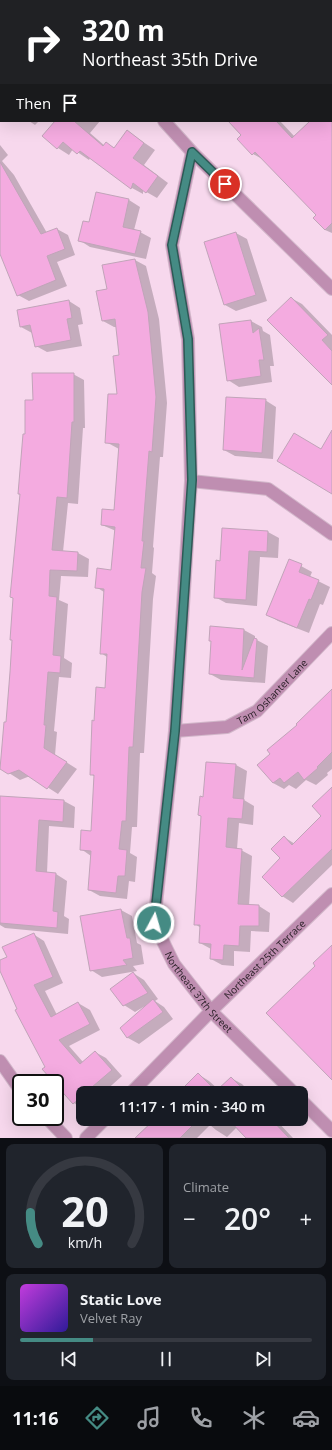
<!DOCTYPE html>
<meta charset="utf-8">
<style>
:root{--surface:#171b24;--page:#20242c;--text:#f1f3f6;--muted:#9ea1a6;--line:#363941;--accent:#458b84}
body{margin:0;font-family:"Open Sans",sans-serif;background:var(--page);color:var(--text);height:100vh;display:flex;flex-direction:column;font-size:15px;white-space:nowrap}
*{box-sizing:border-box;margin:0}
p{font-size:13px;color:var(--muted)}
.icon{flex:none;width:22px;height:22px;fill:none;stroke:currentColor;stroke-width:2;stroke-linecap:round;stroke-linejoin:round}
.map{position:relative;height:1138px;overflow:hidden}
.sheet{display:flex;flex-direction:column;gap:6px;padding:6px;background:#0d0f14;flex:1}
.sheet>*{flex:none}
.guide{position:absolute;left:0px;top:0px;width:332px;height:122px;box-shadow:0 4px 16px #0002;background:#202124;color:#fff;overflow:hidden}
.speed{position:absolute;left:12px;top:1074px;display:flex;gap:8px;font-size:20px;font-weight:700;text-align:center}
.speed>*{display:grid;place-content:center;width:52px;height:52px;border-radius:50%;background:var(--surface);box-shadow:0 4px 16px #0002;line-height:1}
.speed .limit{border:2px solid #111;border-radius:6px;background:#fff;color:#111}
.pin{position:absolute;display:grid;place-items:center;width:34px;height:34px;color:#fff;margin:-17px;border:2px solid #fff;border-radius:50%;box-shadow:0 1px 4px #0007}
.me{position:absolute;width:44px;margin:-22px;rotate:6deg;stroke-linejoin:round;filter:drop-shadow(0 0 3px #0008)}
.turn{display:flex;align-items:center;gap:14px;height:84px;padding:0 16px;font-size:18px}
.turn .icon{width:52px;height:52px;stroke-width:2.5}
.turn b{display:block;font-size:28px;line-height:34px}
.then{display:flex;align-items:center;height:38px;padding:0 16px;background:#0003;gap:8px;font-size:15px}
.big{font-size:30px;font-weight:600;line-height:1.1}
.sheet .tile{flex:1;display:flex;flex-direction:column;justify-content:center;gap:6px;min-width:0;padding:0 14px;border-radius:8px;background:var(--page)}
.sheet .dial{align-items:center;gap:0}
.dial svg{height:104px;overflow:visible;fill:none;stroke:var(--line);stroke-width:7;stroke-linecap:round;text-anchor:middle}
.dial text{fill:var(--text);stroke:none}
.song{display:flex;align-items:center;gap:12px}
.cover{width:48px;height:48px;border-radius:6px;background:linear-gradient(135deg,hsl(290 70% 55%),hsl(250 70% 35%))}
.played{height:4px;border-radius:2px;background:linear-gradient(90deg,var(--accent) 25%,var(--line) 25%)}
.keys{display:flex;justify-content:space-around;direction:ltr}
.heat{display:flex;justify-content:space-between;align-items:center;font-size:22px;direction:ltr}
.sheet .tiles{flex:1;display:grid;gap:6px;grid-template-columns:1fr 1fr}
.tile:last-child{grid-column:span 2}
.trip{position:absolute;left:76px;top:1086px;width:232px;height:40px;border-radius:8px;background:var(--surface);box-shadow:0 4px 16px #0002;font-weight:600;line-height:40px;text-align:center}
.tabs{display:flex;height:64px;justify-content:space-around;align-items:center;background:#090b0e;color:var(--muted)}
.tabs .icon{width:28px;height:28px}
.tabs .on{color:var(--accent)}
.tabs b{font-size:18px;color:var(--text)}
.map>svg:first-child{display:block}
.shadow{fill:#0003}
.building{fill:#f4abe0;stroke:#c1a4b9}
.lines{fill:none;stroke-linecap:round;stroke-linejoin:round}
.minor-casing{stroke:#d2b7ca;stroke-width:14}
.minor{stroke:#bf8eb1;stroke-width:12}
.route-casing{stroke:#2d5a56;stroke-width:10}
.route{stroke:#458b84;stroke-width:7}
.labels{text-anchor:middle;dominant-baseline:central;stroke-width:3;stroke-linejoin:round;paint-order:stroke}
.street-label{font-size:10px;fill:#2b2028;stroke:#fff}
</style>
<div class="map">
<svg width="332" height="1138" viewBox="0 0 332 1138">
<rect width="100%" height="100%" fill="#f7d8ed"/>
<path class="shadow" d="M0 0 1 1 0 72Z
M135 0H190L189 1Z
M212 0H250L251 1H213Z
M331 73 332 74 331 96Z
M331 103 332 104V233L325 230 317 215 264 160 253 154 238 139 242 135 229 121H280L295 137 312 121H331Z
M29 121H39L35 125Z
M56 121H100L90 133 105 146 107 144 115 148 127 131 155 150 144 165 168 183 157 198 143 190V194L132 188 90 158 89 160 73 149 69 155 58 148 43 136Z
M0 145 8 155 2 161 14 175 47 233 57 229 68 235 75 255 57 262 67 286 29 301 18 295 0 252Z
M97 193 129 200 140 207 134 230 140 232 151 238 146 259 90 247 79 240 90 223Z
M236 233 247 239 267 301 236 311 225 305Z
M135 260 146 266 159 319 167 403 163 457H160L153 547 154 548 152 573 156 576 153 599 144 753H140L137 827H132L130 853 137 857 135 882 129 881 127 899 100 896 89 890 91 856 81 849 92 832 95 777 91 774 95 722 106 689 107 657 101 653 104 592 96 587 112 571 116 531 102 525 114 511 119 449 106 442 118 395 120 356 117 327H114L103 321 108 290Z
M291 298 302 304 332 335V384Z
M69 301 80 308 83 324 78 325 82 346 47 352 36 346 32 333 21 327Z
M251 321 262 327 263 331 270 335 274 366H270L272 382 239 387 228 380 221 325Z
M73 374 84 380 85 428H83L78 504 68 503 63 552 78 553 89 559 88 577 61 576 59 600 68 604 64 658 72 663 71 678 59 677 54 731 57 732 55 755 77 769 58 794 30 776 20 780 9 773 7 723 13 641 11 639 21 495 19 494 26 435 34 401Z
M265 400 276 407 273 459 235 456 224 450Z
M223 529 268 532 279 538 278 558 260 557 257 606 226 603 215 597 221 562Z
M290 560 312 572 310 577 330 587 323 605 320 604 309 633 278 621 267 614Z
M244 630 255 636V639L268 646 265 683 221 680 210 674 212 642 210 641Z
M332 690V769L327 773 328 775 316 785 306 780 296 789 289 785 284 789 273 783 272 754Z
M236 765 247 771 244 800 254 806 253 825 239 823 237 849 241 850 252 856 249 906H259L270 913 269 932 251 931 250 952 234 951V966L222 965 211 959V949L200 943 201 928 195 924 204 798Z
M332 792V865L293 903 282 896V858L284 837 295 844 323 816Z
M0 797 64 801 75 807 74 828 49 826 47 873 56 874 67 881 64 916 69 919 68 934 5 928 0 925Z
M121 910 132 916 137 943 141 945 144 964 133 966 137 971 102 977 91 970Z
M33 934 44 941 63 983 45 991 57 1015 78 1003 90 1010 100 1030 69 1046 83 1062 95 1052 106 1058 122 1076 103 1093H83V1109L74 1103 46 1067 18 1009 0 969V961L8 957Z
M133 973 144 980 158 999 155 1001 164 1007 173 1019 139 1044 128 1038 121 1029 145 1006 135 1012 124 1005Z
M198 1074 209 1081 219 1090 231 1078 242 1084 251 1093H180Z
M156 1119H275L293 1138H248L237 1127 227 1137 216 1130 210 1125 197 1138H137Z"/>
<path class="building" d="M55 121H74L103 146 106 142 114 148 127 130 144 143 133 158 158 176 146 193 133 183 131 189 80 151 77 154 63 142 57 149 42 136Z
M228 121H276L292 138 310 121H332V223L325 230 313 218 316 215 255 152 252 155 237 139 241 135Z
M0 162 41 234 57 228 65 249 47 256 56 280 17 296 0 254Z
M96 192 129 199 123 227 141 231 135 254 78 241 83 221 89 222Z
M236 232 256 295 224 305 204 242Z
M135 259 148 312 156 397 152 452 149 451 142 541H144L141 568H146L142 592 133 747H129L126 821H122L119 849 127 850 125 876H118L116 893 88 890 91 851 80 850 81 830 91 831 94 775H90L92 720 94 721 96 687 105 688 107 654H100L104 589 95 588 97 568 111 570 115 527 101 525 102 509 114 510 119 444 105 443 108 394H117L113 356 119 355 115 319 102 321 96 291 107 289 102 265Z
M291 297 328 335 322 340 332 351V385L267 320Z
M69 300 72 318 67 319 71 340 35 347 30 325 20 327 17 310Z
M251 320 253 333 259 328 264 360H259L261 376 227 381 219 324Z
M32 373H74V422H72L67 498 57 497 52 550 78 552 77 571 50 570 49 596 57 597 53 655 61 656 60 673 48 672 44 725H46L44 748 67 762 47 789 19 770 8 774 0 769 4 722H6L10 672 12 640H10L13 598 10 597 20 494H18L23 434H25V400H33Z
M226 397 266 399 262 453 223 450Z
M332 430V494L277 461 294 433 321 449Z
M222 528 268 531 267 552 249 551 246 600 214 598 216 560 220 561Z
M289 559 302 564 299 572 319 580 311 600 309 599 297 628 266 615Z
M210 626 244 629 242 670 254 638 257 639 254 678 209 674 211 641H209Z
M332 689V752L317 767 318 768 304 780 298 772 284 783 280 778 273 783 257 765 270 754 267 750 297 725 296 724Z
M206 762 236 764 233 798 244 799 242 819 228 818 226 847 242 849 238 904 259 905V926H240L239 946 224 945 223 960 210 959 211 944 199 943 200 925H194L201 816 198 815 200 796 203 797Z
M332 787V849L282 897 262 877 280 858 271 849 284 836 292 845 321 816 312 806Z
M0 796 64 800 63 822 39 820 36 871 56 873 53 911 58 912 57 928 0 923Z
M121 909 127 938H130L133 958 123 960 127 965 90 971 80 916Z
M34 933 53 977 34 985 51 1017 78 1002 90 1024 59 1040 80 1064 95 1051 112 1070 85 1093H83V1095L73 1104 42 1069 45 1067 15 1010 17 1009 0 971V960L7 957 2 947Z
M332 945V1080L266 1013 315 966 313 963Z
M133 972 148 993 123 1006 110 989Z
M153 999 163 1012 127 1038 120 1028Z
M198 1073 216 1091 231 1077 247 1093H178Z
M155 1119H199L180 1138H135Z
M228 1119H271L289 1138H246Z"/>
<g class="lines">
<defs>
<g id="minor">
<path d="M50 0 51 1"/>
<path d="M309 0 310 1"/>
<path d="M76 1 77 0"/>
<path d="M331 22 332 23"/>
<path d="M164 121 192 152 332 289"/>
<path id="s1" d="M192 152 172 245 188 339 191 481 175 731 154 923 174 964 211 1011 294 1093"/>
<path d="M191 481 268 489 332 534"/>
<path id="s2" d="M175 731 227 727 257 711 332 633"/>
<path d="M0 1061 21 1091"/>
<path id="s3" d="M131 1093 211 1011 332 894"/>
<path d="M301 1100 332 1131"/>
<path d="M46 1117 66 1138"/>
<path d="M86 1138 105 1119"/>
</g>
</defs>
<use href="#minor" class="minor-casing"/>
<use href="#minor" class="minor"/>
</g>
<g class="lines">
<defs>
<path id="route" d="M154 923 175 731 192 480 188 339 172 245 192 152 225 184"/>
</defs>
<use href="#route" class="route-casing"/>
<use href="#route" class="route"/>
</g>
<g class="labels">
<g class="street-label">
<text stroke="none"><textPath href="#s2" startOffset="110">Tam Oshanter Lane</textPath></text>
<text stroke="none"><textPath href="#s3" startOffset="189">Northeast 25th Terrace</textPath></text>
<text stroke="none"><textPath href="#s1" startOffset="859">Northeast 37th Street</textPath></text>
</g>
</g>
</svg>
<div class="speed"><div class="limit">30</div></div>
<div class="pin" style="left:225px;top:184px;background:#d93025"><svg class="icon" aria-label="arrive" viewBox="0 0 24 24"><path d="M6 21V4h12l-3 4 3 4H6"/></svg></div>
<svg class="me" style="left:154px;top:923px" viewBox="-20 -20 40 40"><circle r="17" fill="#458b84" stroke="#fff" stroke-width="3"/><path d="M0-11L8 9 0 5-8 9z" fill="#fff"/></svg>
<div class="trip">11:17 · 1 min · 340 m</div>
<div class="guide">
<div class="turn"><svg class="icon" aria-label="right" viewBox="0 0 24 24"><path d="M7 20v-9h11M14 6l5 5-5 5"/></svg><div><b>320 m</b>Northeast 35th Drive</div></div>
<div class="then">Then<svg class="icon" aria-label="arrive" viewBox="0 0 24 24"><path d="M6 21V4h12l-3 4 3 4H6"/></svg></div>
</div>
</div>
<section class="sheet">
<div class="tiles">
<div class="tile dial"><svg viewBox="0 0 100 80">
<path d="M14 69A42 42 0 1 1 86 69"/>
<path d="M14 69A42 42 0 0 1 8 45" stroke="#458b84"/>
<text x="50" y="56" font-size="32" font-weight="700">20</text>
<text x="50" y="72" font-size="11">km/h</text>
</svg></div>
<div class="tile"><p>Climate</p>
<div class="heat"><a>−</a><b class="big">20°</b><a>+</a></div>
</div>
<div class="tile">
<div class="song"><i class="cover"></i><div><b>Static Love</b><p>Velvet Ray</p></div></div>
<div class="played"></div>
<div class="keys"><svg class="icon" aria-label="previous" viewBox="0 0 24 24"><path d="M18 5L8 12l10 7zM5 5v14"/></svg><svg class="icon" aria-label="pause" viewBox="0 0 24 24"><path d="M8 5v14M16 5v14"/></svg><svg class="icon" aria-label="next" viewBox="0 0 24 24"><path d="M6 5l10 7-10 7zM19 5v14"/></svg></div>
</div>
</div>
</section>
<nav class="tabs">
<b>11:16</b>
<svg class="icon on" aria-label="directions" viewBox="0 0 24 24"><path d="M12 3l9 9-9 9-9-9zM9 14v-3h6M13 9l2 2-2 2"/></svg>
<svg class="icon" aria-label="music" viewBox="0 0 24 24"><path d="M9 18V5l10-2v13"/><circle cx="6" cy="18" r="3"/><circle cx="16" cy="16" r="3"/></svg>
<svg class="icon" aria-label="phone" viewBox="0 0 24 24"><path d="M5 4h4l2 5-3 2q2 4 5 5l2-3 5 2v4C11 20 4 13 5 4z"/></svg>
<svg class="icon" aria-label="climate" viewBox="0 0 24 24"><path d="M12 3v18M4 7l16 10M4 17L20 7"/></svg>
<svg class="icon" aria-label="car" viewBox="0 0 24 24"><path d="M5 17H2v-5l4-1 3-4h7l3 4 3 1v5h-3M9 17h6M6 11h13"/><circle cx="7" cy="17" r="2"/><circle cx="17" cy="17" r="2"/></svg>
</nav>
